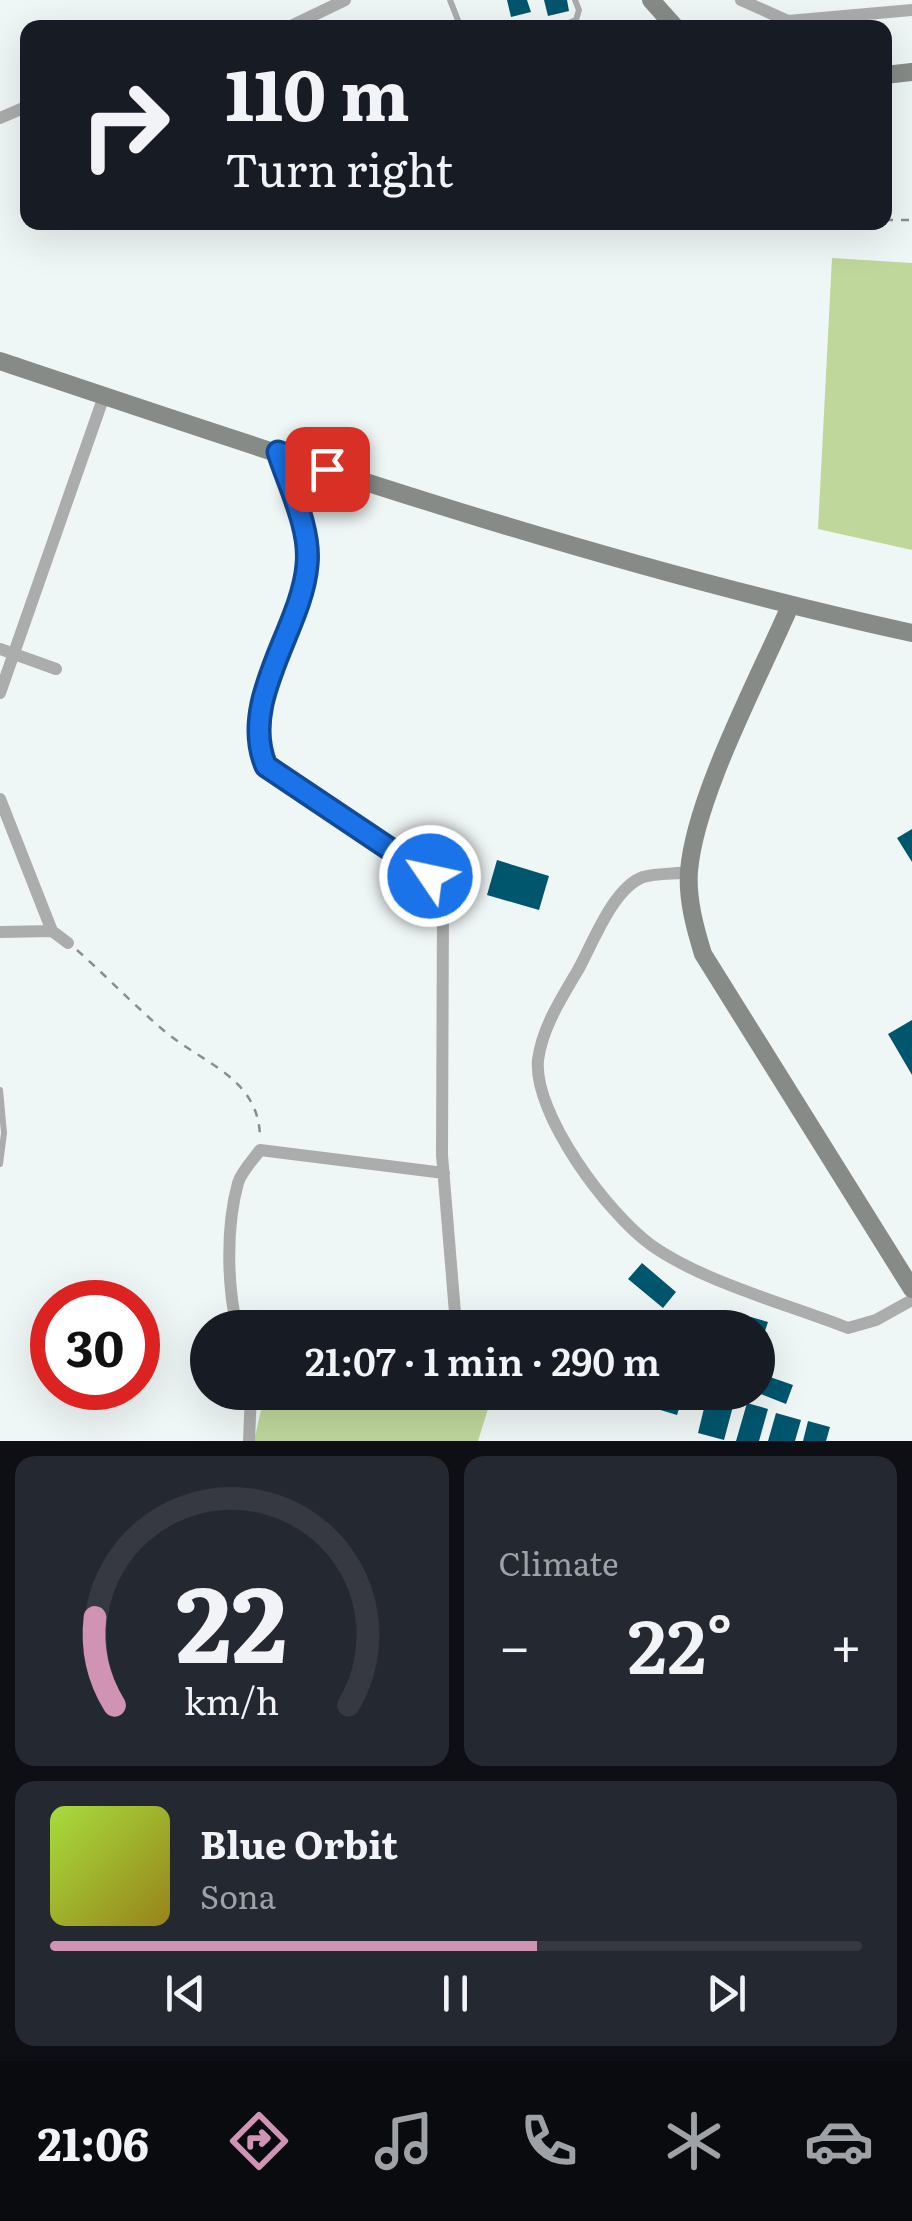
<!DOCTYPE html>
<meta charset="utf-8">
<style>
:root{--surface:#171b24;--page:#242831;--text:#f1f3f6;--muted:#9ea1a6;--line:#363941;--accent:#d093b4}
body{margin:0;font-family:Literata,serif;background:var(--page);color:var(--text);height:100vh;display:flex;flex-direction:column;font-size:38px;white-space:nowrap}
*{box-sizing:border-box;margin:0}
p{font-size:32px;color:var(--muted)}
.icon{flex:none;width:55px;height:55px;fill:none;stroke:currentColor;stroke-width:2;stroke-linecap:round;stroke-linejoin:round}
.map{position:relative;height:1441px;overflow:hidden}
.details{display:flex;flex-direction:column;gap:15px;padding:15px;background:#0d0f14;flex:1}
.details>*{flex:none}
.guide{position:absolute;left:20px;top:20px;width:872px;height:210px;border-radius:20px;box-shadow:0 10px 40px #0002;background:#171b24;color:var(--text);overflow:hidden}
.speed{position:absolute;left:30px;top:1280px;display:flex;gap:20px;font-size:50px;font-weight:700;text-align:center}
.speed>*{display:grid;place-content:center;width:130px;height:130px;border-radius:50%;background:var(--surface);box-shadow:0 10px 40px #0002;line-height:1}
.speed .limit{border:15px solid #d22;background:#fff;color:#111}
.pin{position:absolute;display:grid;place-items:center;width:85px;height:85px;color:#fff;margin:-42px;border-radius:20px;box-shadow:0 5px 15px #0006}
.me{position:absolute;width:110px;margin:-55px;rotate:304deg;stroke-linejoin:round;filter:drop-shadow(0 0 8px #0008)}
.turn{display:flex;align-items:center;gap:35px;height:210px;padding:0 40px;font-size:45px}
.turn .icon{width:130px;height:130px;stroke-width:2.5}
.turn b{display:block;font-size:70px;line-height:85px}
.big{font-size:75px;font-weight:600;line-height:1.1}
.details .card{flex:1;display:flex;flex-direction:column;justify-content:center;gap:15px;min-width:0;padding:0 35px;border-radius:20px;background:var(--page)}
.details .dial{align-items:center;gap:0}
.dial svg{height:260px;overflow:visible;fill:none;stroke:var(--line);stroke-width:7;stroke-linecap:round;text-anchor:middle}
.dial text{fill:var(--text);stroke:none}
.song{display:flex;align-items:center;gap:30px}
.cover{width:120px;height:120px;border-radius:15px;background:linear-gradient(135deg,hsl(80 70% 55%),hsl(50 70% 35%))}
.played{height:10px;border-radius:5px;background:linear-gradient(90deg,var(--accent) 60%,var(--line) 60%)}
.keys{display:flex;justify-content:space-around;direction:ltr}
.heat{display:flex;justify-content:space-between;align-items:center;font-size:55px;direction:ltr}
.details .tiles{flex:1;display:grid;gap:15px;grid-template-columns:1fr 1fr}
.card:last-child{grid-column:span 2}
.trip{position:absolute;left:190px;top:1310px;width:585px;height:100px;border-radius:50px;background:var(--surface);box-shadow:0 10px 40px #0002;font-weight:600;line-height:100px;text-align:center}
.dock{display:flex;height:160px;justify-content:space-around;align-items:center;background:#090b0e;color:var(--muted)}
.dock .icon{width:70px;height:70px}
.dock .on{color:var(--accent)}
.dock b{font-size:45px;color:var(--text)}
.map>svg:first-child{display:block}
.green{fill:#bfd79b}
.building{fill:#00566d}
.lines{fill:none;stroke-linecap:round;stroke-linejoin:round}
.path{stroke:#898e8d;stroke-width:2.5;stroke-dasharray:8 8;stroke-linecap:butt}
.lane{stroke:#abadac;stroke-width:6}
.street{stroke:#abadac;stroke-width:12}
.secondary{stroke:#878b88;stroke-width:18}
.route-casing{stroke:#114b97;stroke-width:25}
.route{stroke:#1a73e8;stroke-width:18}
</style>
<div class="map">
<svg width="912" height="1441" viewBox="0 0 912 1441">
<rect width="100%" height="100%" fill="#eff7f6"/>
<path class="green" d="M832 258 912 263V550L818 529Z
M283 1311 335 1327H280Z
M265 1393H493L478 1441H254Z"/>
<path class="building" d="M507 0H527L531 12 511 17Z
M544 0H567L569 11 548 16Z
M912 829V862L897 838Z
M497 860 549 876 539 910 487 895Z
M912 1020V1075L888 1034Z
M642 1263 676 1292 663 1308 628 1279Z
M751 1317 768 1322 758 1352V1328H747Z
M758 1373 793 1385 786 1404 758 1393Z
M648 1392 683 1396 677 1415 644 1405Z
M708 1392 736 1395 724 1440 698 1433Z
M747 1403 768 1409 759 1441H736Z
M776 1413 801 1420 795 1441H768Z
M808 1421 830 1427 826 1441H803Z"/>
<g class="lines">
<path class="path" d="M885 220H912
M77 950C106 976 133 1004 162 1029 202 1064 260 1077 260 1139"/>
<path class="lane" d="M450 0 461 28
M556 28 576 20 579 10 575 0
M0 1090 4 1133 0 1164"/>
<path class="street" d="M741 0 788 21 912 10
M287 28 345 0
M0 118 28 106
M278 452C289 486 310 529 307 565 302 629 238 700 266 766L430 876 443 903 442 1155 455 1313
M0 649 56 669
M0 693 104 396
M0 799 52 931
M689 872C675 874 657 873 643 877 613 888 593 943 578 970 562 997 542 1028 538 1060 533 1114 608 1214 651 1245 703 1282 787 1304 848 1328L876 1320 912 1300
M0 932 52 931 68 943
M237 1328C227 1284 226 1226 238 1183 241 1172 253 1160 260 1150L444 1173
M249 1441 251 1392"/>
<path class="secondary" d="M651 0 676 28
M885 75 912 72
M0 361C301 462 601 565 912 633
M790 606C759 678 695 797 689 871 687 899 695 928 703 954L912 1289"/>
</g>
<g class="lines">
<defs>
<path id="route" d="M327 469 278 452C289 486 311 529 307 565 302 628 238 701 266 766L430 876"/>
</defs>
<use href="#route" class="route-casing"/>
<use href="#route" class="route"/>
</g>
</svg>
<div class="speed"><div class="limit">30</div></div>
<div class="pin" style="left:327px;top:469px;background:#d93025"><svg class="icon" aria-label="arrive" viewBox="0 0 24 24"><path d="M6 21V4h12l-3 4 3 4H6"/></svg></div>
<svg class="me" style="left:430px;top:876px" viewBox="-20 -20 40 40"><circle r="17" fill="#1a73e8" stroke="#fff" stroke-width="3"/><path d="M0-11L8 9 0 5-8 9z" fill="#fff"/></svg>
<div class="trip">21:07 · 1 min · 290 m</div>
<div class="guide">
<div class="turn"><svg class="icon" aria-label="right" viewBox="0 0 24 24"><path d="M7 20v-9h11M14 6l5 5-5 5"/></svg><div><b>110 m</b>Turn right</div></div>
</div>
</div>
<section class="details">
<div class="tiles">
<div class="card dial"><svg viewBox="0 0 100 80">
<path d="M14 69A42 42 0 1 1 86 69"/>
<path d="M14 69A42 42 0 0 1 8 42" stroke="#d093b4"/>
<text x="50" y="56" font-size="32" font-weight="700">22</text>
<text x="50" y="72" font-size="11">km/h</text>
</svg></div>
<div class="card"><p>Climate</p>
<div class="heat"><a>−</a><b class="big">22°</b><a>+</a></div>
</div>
<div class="card">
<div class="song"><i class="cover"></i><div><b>Blue Orbit</b><p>Sona</p></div></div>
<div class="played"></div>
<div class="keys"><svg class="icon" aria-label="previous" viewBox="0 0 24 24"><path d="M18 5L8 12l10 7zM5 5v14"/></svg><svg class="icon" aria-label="pause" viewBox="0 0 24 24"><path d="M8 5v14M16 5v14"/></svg><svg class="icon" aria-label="next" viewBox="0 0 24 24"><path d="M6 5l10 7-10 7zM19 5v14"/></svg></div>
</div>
</div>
</section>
<nav class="dock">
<b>21:06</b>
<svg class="icon on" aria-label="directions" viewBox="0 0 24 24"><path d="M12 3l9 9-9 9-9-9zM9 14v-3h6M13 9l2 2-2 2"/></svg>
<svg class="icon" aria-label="music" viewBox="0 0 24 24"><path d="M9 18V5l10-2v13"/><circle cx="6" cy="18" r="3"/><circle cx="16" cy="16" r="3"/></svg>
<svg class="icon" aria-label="phone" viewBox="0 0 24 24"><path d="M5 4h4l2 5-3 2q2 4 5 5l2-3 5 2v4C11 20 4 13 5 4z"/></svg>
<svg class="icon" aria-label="climate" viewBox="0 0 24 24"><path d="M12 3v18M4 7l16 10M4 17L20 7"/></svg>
<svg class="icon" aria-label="car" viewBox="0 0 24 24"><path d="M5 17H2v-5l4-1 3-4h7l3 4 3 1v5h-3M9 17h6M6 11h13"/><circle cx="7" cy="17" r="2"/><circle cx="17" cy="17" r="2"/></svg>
</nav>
